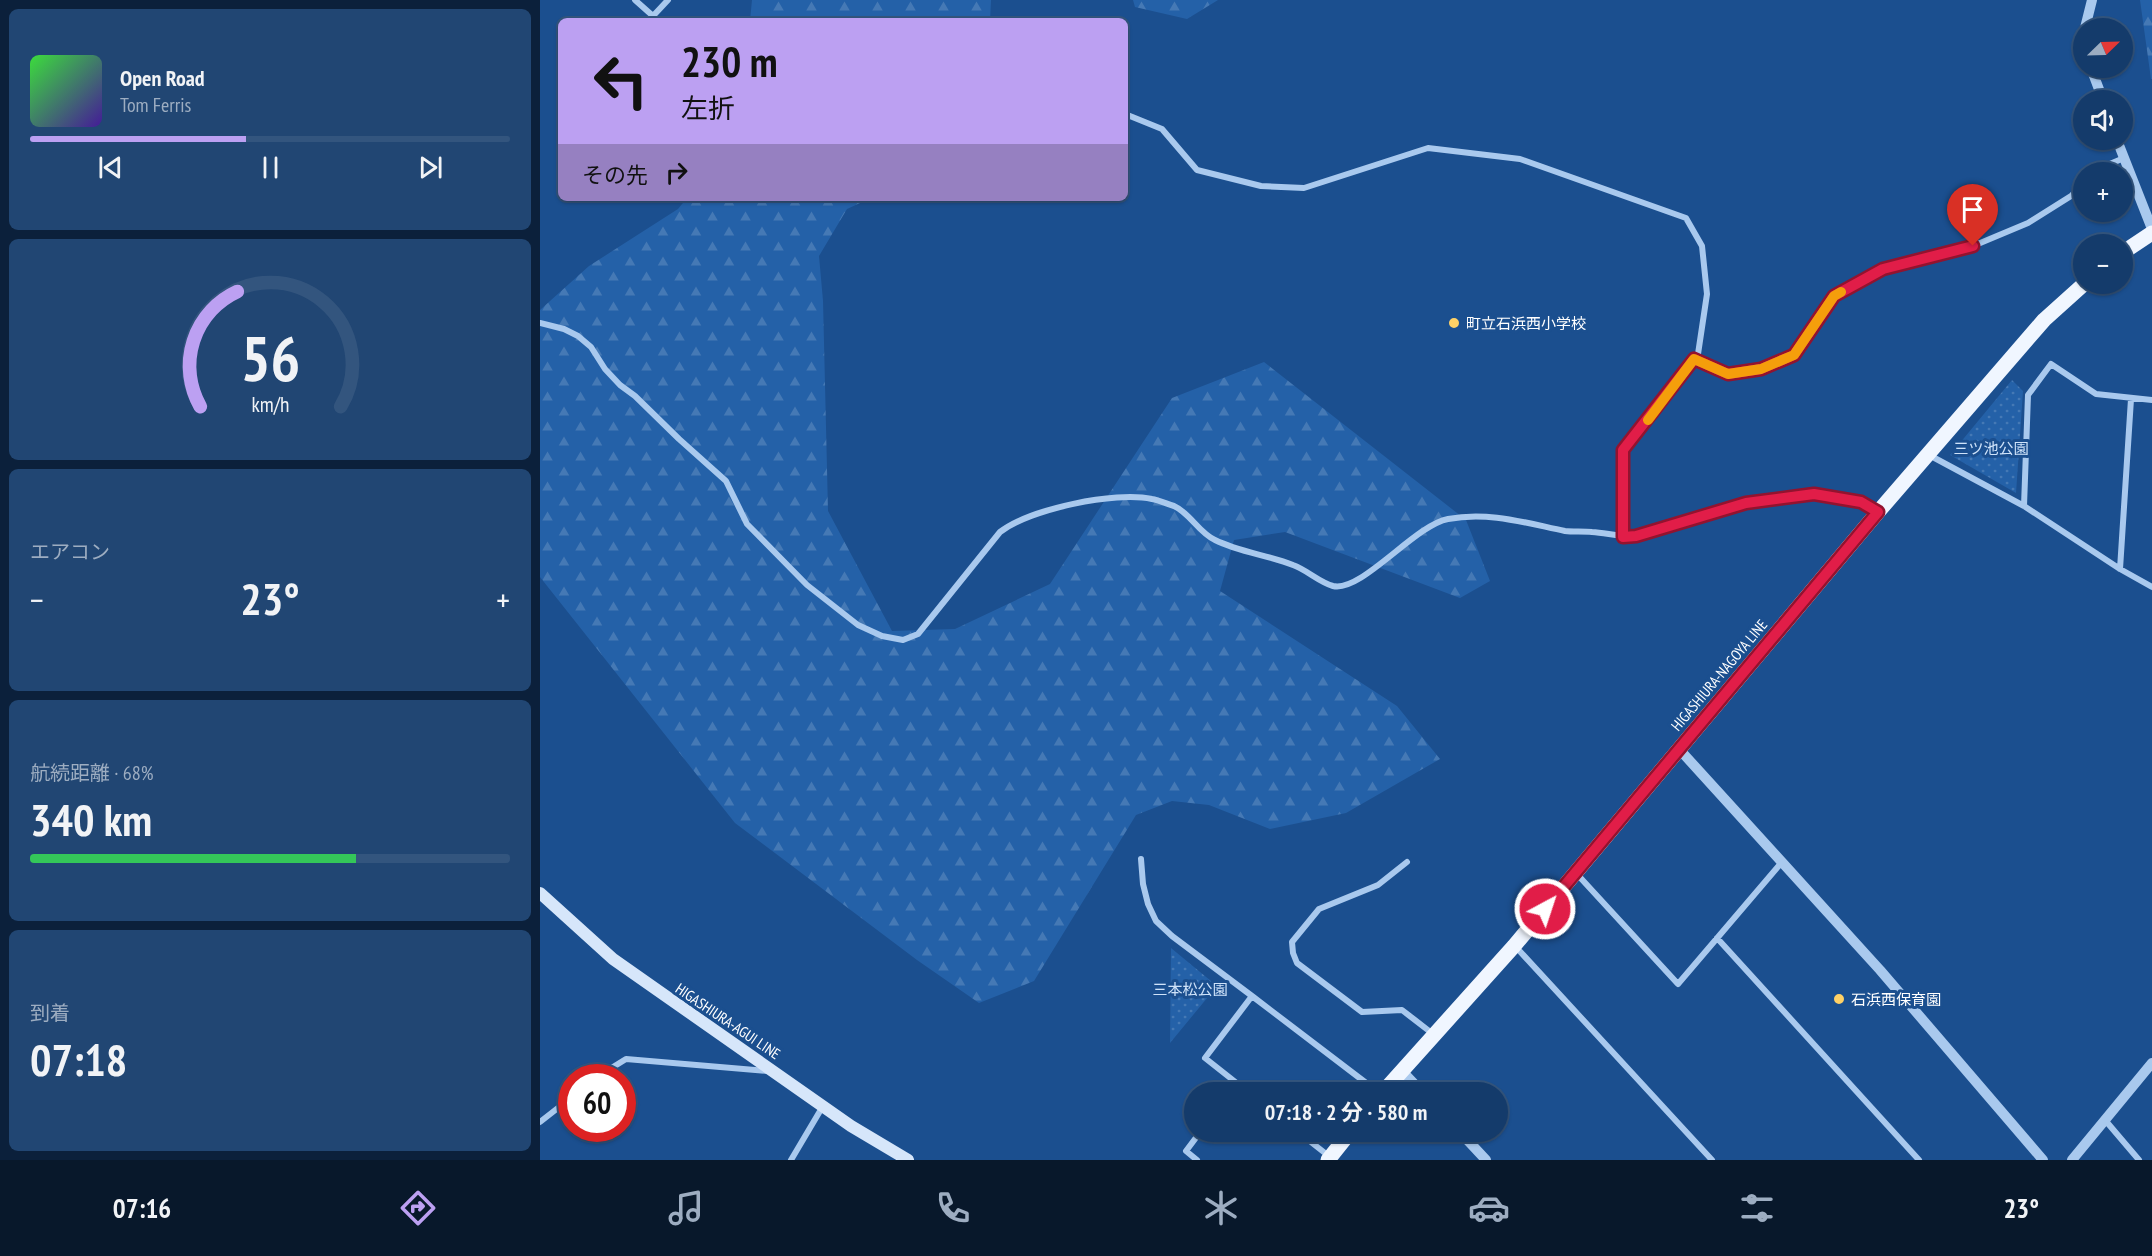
<!DOCTYPE html>
<html lang="ja">
<meta charset="utf-8">
<style>
:root{--surface:#143b6b;--page:#214673;--text:#f1f3f6;--muted:#9dadc1;--line:#33557e;--accent:#bca0f2}
body{margin:0;font-family:"PT Sans Narrow","Noto Sans JP",sans-serif;background:var(--page);color:var(--text);height:100vh;display:flex;flex-direction:column;font-size:22px;white-space:nowrap}
*{box-sizing:border-box;margin:0}
p{font-size:20px;color:var(--muted)}
.icon{flex:none;width:33px;height:33px;fill:none;stroke:currentColor;stroke-width:2;stroke-linecap:round;stroke-linejoin:round}
.map{position:relative;flex:1;overflow:hidden}
.side{display:flex;flex-direction:column;gap:9px;padding:9px;background:#0b203b;width:540px}
.side>*{flex:none}
.banner{position:absolute;left:18px;top:18px;width:570px;height:183px;border-radius:9px;box-shadow:0 2px 4px #0004,0 0 0 2px var(--line);background:#bca0f2;color:#111;overflow:hidden}
.needle{width:39px;rotate:67deg}
.controls{position:absolute;left:1533px;top:18px;display:grid;gap:12px}
.controls a{display:grid;place-items:center;width:60px;height:60px;border-radius:50%;background:var(--surface);box-shadow:0 2px 4px #0004,0 0 0 2px var(--line);font-size:30px}
.speed{position:absolute;left:18px;top:1064px;display:flex;gap:12px;font-size:30px;font-weight:700;text-align:center}
.speed>*{display:grid;place-content:center;width:78px;height:78px;border-radius:50%;background:var(--surface);box-shadow:0 2px 4px #0004,0 0 0 2px var(--line);line-height:1}
.speed .limit{border:9px solid #d22;background:#fff;color:#111}
.pin{position:absolute;display:grid;place-items:center;width:51px;height:51px;color:#fff;margin:-62px -26px;border-radius:50% 50% 50% 0;rotate:-45deg;box-shadow:0 0 6px #0007}
.pin .icon{rotate:45deg}
.me{position:absolute;width:66px;margin:-33px;rotate:40deg;stroke-linejoin:round;filter:drop-shadow(0 0 4px #0008)}
.turn{display:flex;align-items:center;gap:21px;height:126px;padding:0 24px;font-size:27px}
.turn .icon{width:78px;height:78px;stroke-width:2.5}
.turn b{display:block;font-size:42px;line-height:51px}
.then{display:flex;align-items:center;height:57px;padding:0 24px;background:#0003;gap:12px;font-size:22px}
.big{font-size:45px;font-weight:700;line-height:1.1}
.side .widget{flex:1;display:flex;flex-direction:column;justify-content:center;gap:9px;min-width:0;padding:0 21px;border-radius:9px;background:var(--page)}
.side .dial{align-items:center;gap:0}
.dial svg{height:156px;overflow:visible;fill:none;stroke:var(--line);stroke-width:7;stroke-linecap:round;text-anchor:middle}
.dial text{fill:var(--text);stroke:none}
.song{display:flex;align-items:center;gap:18px}
.cover{width:72px;height:72px;border-radius:9px;background:linear-gradient(135deg,hsl(120 70% 55%),hsl(260 70% 35%))}
.played{height:6px;border-radius:3px;background:linear-gradient(90deg,var(--accent) 45%,var(--line) 45%)}
.keys{display:flex;justify-content:space-around;direction:ltr}
.heat{display:flex;justify-content:space-between;align-items:center;font-size:33px;direction:ltr}
.charge{height:9px;border-radius:4px;background:linear-gradient(90deg,#34c759 68%,var(--line) 0)}
.trip{position:absolute;left:644px;top:1082px;width:324px;height:60px;border-radius:30px;background:var(--surface);box-shadow:0 2px 4px #0004,0 0 0 2px var(--line);font-weight:700;line-height:60px;text-align:center}
.tabs{display:flex;height:96px;justify-content:space-around;align-items:center;background:#08182b;color:var(--muted)}
.tabs .icon{width:42px;height:42px}
.tabs .selected{color:var(--accent)}
.tabs b{font-size:27px;color:var(--text)}
main{display:flex;flex:1;min-height:0}
.map>svg:first-child{display:block}
.forest{fill:url(#forest-firs)}
.park{fill:url(#park-dots)}
.lines{fill:none;stroke-linecap:round;stroke-linejoin:round}
.minor{stroke:#a9c9ee;stroke-width:6}
.tertiary{stroke:#a9c9ee;stroke-width:10}
.secondary{stroke:#d6e6fa;stroke-width:12}
.primary{stroke:#f0f6ff;stroke-width:15}
.route-casing{stroke:#92132f;stroke-width:15}
.route{stroke:#e11d48;stroke-width:10}
.slow{stroke:#f59e0b;stroke-width:10}
.poi-dot{fill:#ffd166;stroke:#1b4f8f;stroke-width:2}
.labels{text-anchor:middle;dominant-baseline:central;stroke-width:6;stroke-linejoin:round;paint-order:stroke}
.poi-label{font-size:15px;fill:#fff;stroke:#1b4f8f;text-anchor:start}
.park-label{font-size:15px;fill:#cfe3fa;stroke:#1b4f8f}
.street-label{font-size:15px;fill:#fff;stroke:#1b4f8f}
</style>
<main>
<section class="side">
<div class="widget">
<div class="song"><i class="cover"></i><div><b>Open Road</b><p>Tom Ferris</p></div></div>
<div class="played"></div>
<div class="keys"><svg class="icon" aria-label="previous" viewBox="0 0 24 24"><path d="M18 5L8 12l10 7zM5 5v14"/></svg><svg class="icon" aria-label="pause" viewBox="0 0 24 24"><path d="M8 5v14M16 5v14"/></svg><svg class="icon" aria-label="next" viewBox="0 0 24 24"><path d="M6 5l10 7-10 7zM19 5v14"/></svg></div>
</div>
<div class="widget dial"><svg viewBox="0 0 100 80">
<path d="M14 69A42 42 0 1 1 86 69"/>
<path d="M14 69A42 42 0 0 1 33 10" stroke="#bca0f2"/>
<text x="50" y="56" font-size="32" font-weight="700">56</text>
<text x="50" y="72" font-size="11">km/h</text>
</svg></div>
<div class="widget"><p>エアコン</p>
<div class="heat"><a>−</a><b class="big">23°</b><a>+</a></div>
</div>
<div class="widget"><p>航続距離 · 68%</p><b class="big">340 km</b><div class="charge"></div></div>
<div class="widget"><p>到着</p><b class="big">07:18</b></div>
</section>
<div class="map">
<svg width="1612" height="1160" viewBox="0 0 1612 1160">
<defs>
<pattern id="forest-firs" width="22" height="20" patternUnits="userSpaceOnUse" patternTransform="scale(1.5)"><rect width="22" height="20" fill="#2461a8"/><path d="M5 1l3.5 6h-7zM16 11l3.5 6h-7z" fill="#4579b5"/></pattern>
<pattern id="park-dots" width="8" height="8" patternUnits="userSpaceOnUse" patternTransform="scale(1.5)"><rect width="8" height="8" fill="#2461a8"/><path d="M2 2h.1M6 6h.1" fill="none" stroke="#4579b5" stroke-width="1.8" stroke-linecap="round"/></pattern>
</defs>
<rect width="100%" height="100%" fill="#1b4f8f"/>
<path class="forest" d="M212 0H451L450 21H210Z
M593 0H678L647 19 595 7Z
M1600 0H1612V79H1611Z
M147 198H331L307 209 279 256 283 301 288 511 352 631 415 629 510 584 632 398 724 362 926 520 950 581 920 598 745 532 694 540 680 591 857 706 900 759 806 813 730 829 669 805 632 801 596 815 494 981 439 1003 377 960 195 823 0 577V310L49 266 138 209Z"/>
<path class="park" d="M1472 380 1483 391 1476 493 1410 455Z
M631 948 677 986 630 1043Z"/>
<g class="lines">
<path class="minor" d="M95 0 113 16 128 0
M585 114 622 129 657 170 721 186 764 188 888 148 980 159 1146 218 1162 246 1167 294 1158 354 1083 450V537
M1555 172 1558 169 1584 158
M0 323 24 329 38 336 51 347 65 369 80 385 95 396 139 439 186 481 207 524 267 585 318 625 342 636 363 640 378 634 460 532C490 509 575 491 612 499 619 500 627 504 634 506 650 513 659 533 675 540 699 552 728 555 753 565 767 570 779 582 793 586 821 593 875 525 908 519 948 511 986 523 1025 531 1033 532 1043 531 1052 532 1067 533 1081 537 1096 536L1206 503 1274 494 1321 502 1337 511
M1154 359 1188 374 1221 369 1254 355 1294 296 1343 269 1433 246 1488 223 1531 196 1544 183
M1389 455 1484 506 1580 569 1612 587
M1484 506 1488 395 1511 364 1556 394 1612 400
M1580 569 1591 399
M601 859 603 884 608 904 616 921 632 936 712 996
M867 862 838 885 779 909 752 942 753 953 757 963 822 1012 862 1010 893 1034
M1036 873 1138 984 1242 862
M1177 938 1379 1160
M975 946 1172 1160
M57 1077 86 1059 228 1071
M690 1092 697 1083
M708 1092 665 1058 712 996 838 1092
M1565 1120 1599 1160
M0 1122 32 1097
M757 1131 790 1157
M251 1160 283 1106
M657 1160 646 1151 661 1131"/>
<path class="tertiary" d="M1545 28 1552 0
M1551 68 1563 100
M1577 140 1612 229
M1140 750 1340 970 1503 1160
M861 1070 882 1092
M919 1131 946 1160
M1532 1160 1612 1063"/>
<path class="secondary" d="M0 893 73 959 311 1126 368 1160"/>
<path class="primary" d="M1582 253 1612 233
M843 1092 974 946 1338 512 1504 320 1544 284
M788 1160 811 1131"/>
</g>
<g class="lines">
<defs>
<path id="route" d="M1005 909 1338 512 1321 502 1274 494 1206 503 1096 536 1083 537V450L1154 359 1188 374 1221 369 1254 355 1294 296 1343 269 1433 246"/>
</defs>
<use href="#route" class="route-casing"/>
<use href="#route" class="route"/>
<path class="slow" d="M1108 420 1154 359 1188 374 1221 369 1254 355 1294 296 1301 292"/>
</g>
<g class="poi-dot">
<circle cx="914" cy="323" r="6"/>
<circle cx="1299" cy="999" r="6"/>
</g>
<g class="labels">
<g class="poi-label">
<text x="926" y="323">町立石浜西小学校</text>
<text x="1311" y="999">石浜西保育園</text>
</g>
<g class="park-label">
<text x="1451" y="448">三ツ池公園</text>
<text x="650" y="989">三本松公園</text>
</g>
<g class="street-label">
<text transform="translate(1179 675) rotate(-50)">HIGASHIURA-NAGOYA LINE</text>
<text transform="translate(188 1021) rotate(34)">HIGASHIURA-AGUI LINE</text>
</g>
</g>
</svg>
<div class="controls">
<a><svg class="needle" viewBox="-14 -14 28 28"><path d="M0-13l5 13h-10z" fill="#e53935"/><path d="M0 13l5-13h-10z" fill="#9dadc1"/></svg></a>
<a><svg class="icon" aria-label="sound" viewBox="0 0 24 24"><path d="M4 9h4l5-4v14l-5-4H4zM17 9q2 3 0 6"/></svg></a>
<a>+</a>
<a>−</a>
</div>
<div class="speed"><div class="limit">60</div></div>
<div class="pin" style="left:1433px;top:246px;background:#d93025"><svg class="icon" aria-label="arrive" viewBox="0 0 24 24"><path d="M6 21V4h12l-3 4 3 4H6"/></svg></div>
<svg class="me" style="left:1005px;top:909px" viewBox="-20 -20 40 40"><circle r="17" fill="#e11d48" stroke="#fff" stroke-width="3"/><path d="M0-11L8 9 0 5-8 9z" fill="#fff"/></svg>
<div class="trip">07:18 · 2 分 · 580 m</div>
<div class="banner">
<div class="turn"><svg class="icon" aria-label="left" viewBox="0 0 24 24"><path d="M17 20v-9H6M10 6l-5 5 5 5"/></svg><div><b>230 m</b>左折</div></div>
<div class="then">その先<svg class="icon" aria-label="right" viewBox="0 0 24 24"><path d="M7 20v-9h11M14 6l5 5-5 5"/></svg></div>
</div>
</div>
</main>
<nav class="tabs">
<b>07:16</b>
<svg class="icon selected" aria-label="directions" viewBox="0 0 24 24"><path d="M12 3l9 9-9 9-9-9zM9 14v-3h6M13 9l2 2-2 2"/></svg>
<svg class="icon" aria-label="music" viewBox="0 0 24 24"><path d="M9 18V5l10-2v13"/><circle cx="6" cy="18" r="3"/><circle cx="16" cy="16" r="3"/></svg>
<svg class="icon" aria-label="phone" viewBox="0 0 24 24"><path d="M5 4h4l2 5-3 2q2 4 5 5l2-3 5 2v4C11 20 4 13 5 4z"/></svg>
<svg class="icon" aria-label="climate" viewBox="0 0 24 24"><path d="M12 3v18M4 7l16 10M4 17L20 7"/></svg>
<svg class="icon" aria-label="car" viewBox="0 0 24 24"><path d="M5 17H2v-5l4-1 3-4h7l3 4 3 1v5h-3M9 17h6M6 11h13"/><circle cx="7" cy="17" r="2"/><circle cx="17" cy="17" r="2"/></svg>
<svg class="icon" aria-label="filters" viewBox="0 0 24 24"><path d="M4 7h16M4 17h16"/><circle cx="9" cy="7" r="2"/><circle cx="15" cy="17" r="2"/></svg>
<b>23°</b>
</nav>
